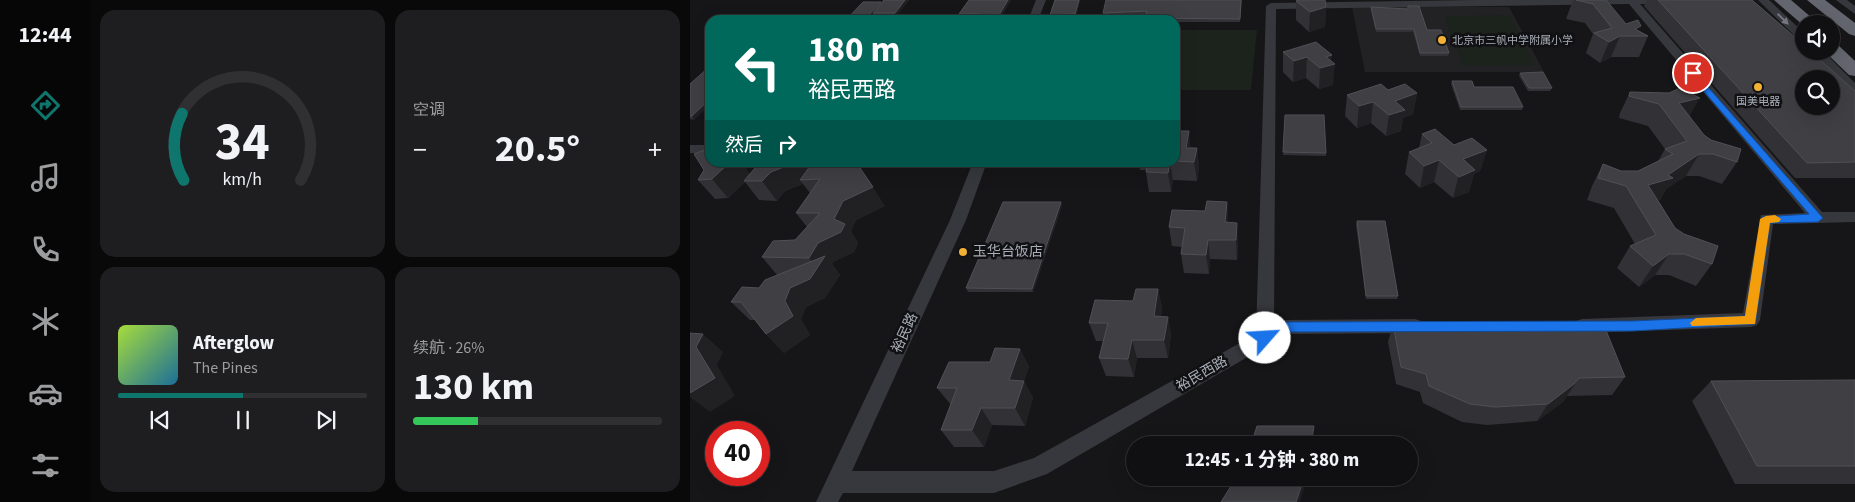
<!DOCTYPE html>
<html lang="zh">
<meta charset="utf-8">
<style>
:root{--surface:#101012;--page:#1e1e20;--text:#f1f3f6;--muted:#9c9d9f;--line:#303032;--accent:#0f766e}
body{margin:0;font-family:"Source Sans 3","Noto Sans SC",sans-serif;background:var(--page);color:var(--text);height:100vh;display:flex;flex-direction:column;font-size:19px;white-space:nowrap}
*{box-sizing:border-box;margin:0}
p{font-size:16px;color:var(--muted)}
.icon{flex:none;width:28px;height:28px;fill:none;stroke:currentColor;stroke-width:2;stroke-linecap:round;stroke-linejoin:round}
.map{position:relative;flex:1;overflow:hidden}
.panel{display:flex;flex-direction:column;gap:10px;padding:10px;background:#09090a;width:600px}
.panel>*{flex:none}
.banner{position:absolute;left:15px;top:15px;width:475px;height:152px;border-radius:15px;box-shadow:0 5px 20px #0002,0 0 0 1px var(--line);background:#00695c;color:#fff;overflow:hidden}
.controls{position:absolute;left:1105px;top:15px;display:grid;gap:10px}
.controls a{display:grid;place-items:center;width:45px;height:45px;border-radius:50%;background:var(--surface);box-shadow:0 5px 20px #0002,0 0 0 1px var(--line);font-size:25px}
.speed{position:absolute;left:15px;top:421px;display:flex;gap:10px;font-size:25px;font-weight:700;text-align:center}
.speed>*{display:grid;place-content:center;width:65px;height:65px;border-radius:50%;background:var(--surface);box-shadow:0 5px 20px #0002,0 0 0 1px var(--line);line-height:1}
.speed .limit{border:8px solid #d22;background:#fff;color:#111}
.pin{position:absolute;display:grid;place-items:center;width:42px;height:42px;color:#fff;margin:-21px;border:2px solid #fff;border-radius:50%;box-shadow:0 1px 5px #0007}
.me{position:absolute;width:55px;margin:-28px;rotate:64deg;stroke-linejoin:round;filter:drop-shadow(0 0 4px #0008)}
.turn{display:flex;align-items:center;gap:18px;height:105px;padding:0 20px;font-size:22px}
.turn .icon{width:65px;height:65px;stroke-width:2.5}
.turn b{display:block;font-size:35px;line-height:42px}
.then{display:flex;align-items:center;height:48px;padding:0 20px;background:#0003;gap:10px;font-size:19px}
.big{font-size:38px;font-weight:700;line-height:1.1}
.panel .card{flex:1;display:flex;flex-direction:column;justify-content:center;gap:8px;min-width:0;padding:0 18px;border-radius:15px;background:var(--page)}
.panel .dial{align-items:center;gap:0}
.dial svg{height:130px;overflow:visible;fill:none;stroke:var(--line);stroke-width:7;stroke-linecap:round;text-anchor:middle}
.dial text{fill:var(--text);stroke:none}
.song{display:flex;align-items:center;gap:15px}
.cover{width:60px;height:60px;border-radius:8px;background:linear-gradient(135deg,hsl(80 70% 55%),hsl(200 70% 35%))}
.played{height:5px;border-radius:2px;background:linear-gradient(90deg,var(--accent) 50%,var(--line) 50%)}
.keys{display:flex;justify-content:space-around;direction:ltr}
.heat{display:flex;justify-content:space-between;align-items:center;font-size:28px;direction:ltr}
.charge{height:8px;border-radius:4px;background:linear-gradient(90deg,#34c759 26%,var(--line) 0)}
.panel .tiles{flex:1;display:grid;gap:10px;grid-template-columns:repeat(2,1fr)}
.trip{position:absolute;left:436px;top:436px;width:292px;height:50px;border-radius:25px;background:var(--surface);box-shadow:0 5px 20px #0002,0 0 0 1px var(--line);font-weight:700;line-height:50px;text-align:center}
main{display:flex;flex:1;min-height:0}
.tabs{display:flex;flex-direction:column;width:90px;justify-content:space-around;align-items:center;background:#060607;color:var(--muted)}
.tabs .icon{width:35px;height:35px}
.tabs .selected{color:var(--accent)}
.tabs b{font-size:22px;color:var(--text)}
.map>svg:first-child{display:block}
.built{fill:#222225}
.green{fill:#1c231d}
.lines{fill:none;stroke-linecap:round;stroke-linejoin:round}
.minor{fill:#37383d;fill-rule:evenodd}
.highway{fill:#63666e;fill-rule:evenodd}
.wall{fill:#323236}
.shaded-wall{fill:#212124}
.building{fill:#3f3f44;stroke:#4f5156;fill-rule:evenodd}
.oneway{fill:#757881}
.route{fill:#1a73e8;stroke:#114b97}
.slow{fill:#f59e0b}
.poi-dot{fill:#f2b134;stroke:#111113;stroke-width:2}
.labels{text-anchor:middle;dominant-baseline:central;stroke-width:5;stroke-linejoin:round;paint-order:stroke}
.far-poi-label{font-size:11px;fill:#a8adb8;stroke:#111113;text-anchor:start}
.poi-label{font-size:14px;fill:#a8adb8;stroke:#111113;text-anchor:start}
.street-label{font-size:14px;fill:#a8adb8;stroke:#111113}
</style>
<main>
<nav class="tabs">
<b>12:44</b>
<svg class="icon selected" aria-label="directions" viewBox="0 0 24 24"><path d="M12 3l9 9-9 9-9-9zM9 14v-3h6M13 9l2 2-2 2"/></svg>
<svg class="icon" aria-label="music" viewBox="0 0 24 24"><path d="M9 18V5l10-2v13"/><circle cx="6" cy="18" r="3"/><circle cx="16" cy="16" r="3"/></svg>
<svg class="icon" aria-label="phone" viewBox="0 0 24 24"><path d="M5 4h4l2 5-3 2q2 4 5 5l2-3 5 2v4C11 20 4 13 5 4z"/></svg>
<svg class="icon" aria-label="climate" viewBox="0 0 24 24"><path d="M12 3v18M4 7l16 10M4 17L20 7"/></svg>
<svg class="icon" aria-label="car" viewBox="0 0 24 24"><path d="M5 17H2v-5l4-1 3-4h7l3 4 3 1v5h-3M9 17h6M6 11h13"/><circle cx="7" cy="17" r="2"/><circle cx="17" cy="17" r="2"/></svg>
<svg class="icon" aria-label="filters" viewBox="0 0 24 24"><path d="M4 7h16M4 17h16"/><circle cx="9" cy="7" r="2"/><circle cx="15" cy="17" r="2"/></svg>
</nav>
<section class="panel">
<div class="tiles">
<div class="card dial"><svg viewBox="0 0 100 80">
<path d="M14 69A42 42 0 1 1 86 69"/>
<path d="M14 69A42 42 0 0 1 13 28" stroke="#0f766e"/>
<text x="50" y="56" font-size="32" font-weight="700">34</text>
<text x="50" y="72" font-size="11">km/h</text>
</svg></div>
<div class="card"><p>空调</p>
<div class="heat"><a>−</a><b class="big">20.5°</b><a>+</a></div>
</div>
<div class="card">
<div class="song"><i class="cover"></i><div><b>Afterglow</b><p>The Pines</p></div></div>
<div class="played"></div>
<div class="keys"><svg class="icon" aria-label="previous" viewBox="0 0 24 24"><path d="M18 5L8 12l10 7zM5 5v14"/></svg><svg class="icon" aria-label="pause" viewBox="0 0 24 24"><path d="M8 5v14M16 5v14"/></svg><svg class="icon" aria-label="next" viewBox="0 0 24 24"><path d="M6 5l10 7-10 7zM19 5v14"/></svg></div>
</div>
<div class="card"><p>续航 · 26%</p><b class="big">130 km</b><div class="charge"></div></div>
</div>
</section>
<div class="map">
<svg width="1165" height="502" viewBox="0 0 1165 502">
<rect width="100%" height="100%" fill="#161618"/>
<path class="built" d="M662 7H819L854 72H675Z"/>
<path class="green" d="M820 15 846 65 773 66 754 16Z
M485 30H567L561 90H485Z"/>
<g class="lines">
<path class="minor" d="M346 0H356L348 20H338Z
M785 0H1012L1007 3 950 4 1132 212H1165V222L1083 224 1070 320 1067 325 1061 327 892 333 886 331 883 326 886 321 892 319 1053 313 1071 215 1115 213 939 4 586 9 584 324 594 320 725 319 731 321 734 326 731 331 725 333 597 334 357 474 304 493H153L148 502H126L260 220 283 162H297L276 220 162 471H304L344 458 566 334 576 6 581 3Z
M1068 0H1079L1114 33V42L1110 41Z
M1146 0H1157L1165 6V14Z
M1120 51H1133L1165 83V94L1161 93Z
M0 145H20V153H0Z"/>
<path class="highway" d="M1084 0H1101L1129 24H1114V26Z
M1117 0H1135L1165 23V36L1159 34Z
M1141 43 1147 44 1165 61V76L1159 75 1135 52 1141 51Z"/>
</g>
<path class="wall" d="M194 0H219L206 16H185L184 14 179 20H156L191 2V3Z
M321 0 309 20H284L286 17H270L269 14Z
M365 0H390L386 17 361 18 360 15Z
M552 0 550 22H485V20H456L457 14 414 16 413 13Z
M883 0H916L936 24 958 36 949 57H921L910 63 896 53 903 34 895 23 876 19Z
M957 0H1062L1165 91V178H1105L954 6Z
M606 1 636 7 635 27 619 32 606 20Z
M718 6 737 30 759 53 758 56H730L723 32H686L681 10V7L717 9Z
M593 52 642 61 643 85 629 89 616 78 603 82 593 72Z
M830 73 862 88 860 91H838L829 76Z
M762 81 833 107 832 110H770L761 84Z
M0 84 4 120 0 119Z
M698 90 727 93 723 114 713 118 711 131 696 136 681 123 667 128 655 116 657 95Z
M940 92 999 117 1014 135 1047 162 1032 184 1009 176H996L976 189 970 200H968L985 228 1022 264 1006 286 979 275H965L949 287 927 268 940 246 945 244 924 208 897 200 902 186 913 164 931 171H948L968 161 975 149 958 126 929 118 930 113Z
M595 115 636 153V156L593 155Z
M485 131 501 148H507L509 167 507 181 483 180 481 192H459L456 172V170H450L448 162H485Z
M732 134 764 145 797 150 790 171 784 174 779 192 763 198 744 182 730 188 715 174 719 152 729 148Z
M20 162H51L60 174 70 162H118L120 166 195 206 166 220 161 231 168 243 164 252 143 262 142 264 150 275 135 298 116 307 111 319 120 335 94 353 76 334 65 320H60L41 302 69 288 87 275 72 257 105 240 117 227 106 213 120 193 113 184 95 191 87 201 69 200 55 182 38 198 25 199 8 180Z
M371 202 372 206 343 292H278L276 288Z
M537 202 538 222 548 242 547 260 520 259 519 274 494 273 491 254 492 247 482 246 479 227Z
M667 221 708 296 707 299H676L666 225Z
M468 289 472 308 471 316 478 317 481 335 478 358H447L444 377 416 376 409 358 413 341H406L399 323Z
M703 324 935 377 922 395 877 396 873 402 847 421 797 425 772 422 733 403 730 392 706 384 698 342Z
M330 349 339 367 334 381 343 398 335 426 302 425 294 447H264L251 430 261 405 247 388Z
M1165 380V484H1045L1002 401 1021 381Z"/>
<path class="shaded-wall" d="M215 0H219L206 16 205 13Z
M318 0H321L309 20H306Z
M389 0H390L386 17 385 14Z
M191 2 192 5 183 13 184 14 179 20H174Z
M636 7 635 27 619 32 620 12Z
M930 36 921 57 910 63 919 42Z
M642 55 641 65 645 64 643 85 629 89 630 68 636 57Z
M617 57 616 78 603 82 604 61Z
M727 93 723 114 713 118 711 131 696 136 699 115 705 101Z
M1010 98 998 119 989 103Z
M20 99V105L4 120 2 116Z
M683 102 681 123 667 128 669 106Z
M499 131 501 150 496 148Z
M507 148 509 167 507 181 504 162Z
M797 150 790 171 784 174 779 192 763 198 773 159Z
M1009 154 996 176 976 189 970 200 948 206 958 185 978 175Z
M749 160 744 182 730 188 734 166Z
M40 162H51L61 175 54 181 55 182 38 198 22 179Z
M106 162H118L123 170 110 180 113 184 95 191 87 201 72 181 81 172Z
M480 162 483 180 481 192 478 173Z
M183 187 195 206 166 220 161 231 168 243 164 252 143 262 142 264 150 275 135 298 116 307 111 319 120 335 94 353 76 334 95 301 100 288 127 268 119 258 144 219 153 201Z
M371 202 372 206 343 292 342 289Z
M537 202 538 221 536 242 535 222Z
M547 223 548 242 547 260 546 240Z
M518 240 520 259 519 274 516 255Z
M979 254 965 275 949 287 963 266Z
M468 289 472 308 468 335 464 316Z
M478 317 481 335 478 358 474 340Z
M13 334 33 352 27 365 45 396 20 412 0 397 6 347Z
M442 340 447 358 444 377 438 359Z
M330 349 339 367 334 381 343 398 335 426 325 408 319 380Z
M889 378 873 402 847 421 858 404Z
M291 408 302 425 294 447 282 430Z
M614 478H617L616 482 610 502H606Z"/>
<path class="building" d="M194 0H215L205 13H183Z
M279 0H318L306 20H284L288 14H269Z
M365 0H389L385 14 360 15Z
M416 0H551L550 19 455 18 457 11 413 13Z
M609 0H635L636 7 620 12 606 1Z
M886 0H916L936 24 948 20 951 26 945 29 958 36H930L919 42 904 33 922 28 903 4Z
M968 0H1062L1114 45V51H1120L1165 91V162L1117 163ZM1114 79H1141V106H1114Z
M173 2H191L174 20H156Z
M718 6H729L737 30H751L759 53H730L724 29H686L681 7 718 9Z
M626 42 642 55 636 57 645 64 630 68 617 57 604 61 593 52Z
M20 66V99L2 116H0V84Z
M853 72 862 88H839L830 73Z
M762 81H782L784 87H823L833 107H771Z
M691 84 698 90 715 84 727 93 705 101 715 110 699 115 683 102 669 106 657 95Z
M990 88 1010 98 989 103 1014 135 1021 140 1051 149 1047 162 1023 154H1009L978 175 983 178 958 185 985 228 994 234 1028 246 1022 264 994 254H979L963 266 940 246 966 235 936 186 908 178 913 164 931 171H948L983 154 975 149 997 141 969 104 939 96 940 92 979 93Z
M595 115H634L636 153 593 152Z
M745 129 764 145 782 138 797 150 773 159 785 170 769 177 749 160 734 166 719 152 742 143 732 134Z
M485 131H499L496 148H507L504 162 485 161Z
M20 148V162H40L22 179 8 180 14 170 4 154Z
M70 162H106L81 172 72 181H54Z
M123 162H166L183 187 153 201 144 219 155 224 151 232 128 243 119 258 72 257 83 241 105 240 130 213H106L130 179 110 180Z
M458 162H480L478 173 456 172Z
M517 201 537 202 535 222 547 223 546 240H518L516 255 491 254 495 228 479 227 482 210 515 211Z
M313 202H371L342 289 276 288Z
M667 221H695L708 296H676Z
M135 256 120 279 100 288 95 301 103 316 76 334 51 302H41L52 287 69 288 75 280Z
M446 289H468L464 316 478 317 474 340H442L438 359 409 358 418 323H399L405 300 443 301Z
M913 323 935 377 889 378 884 384 858 404 805 407 780 404 739 386 736 374 711 367 703 324Z
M0 333 13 334 6 347 25 378 0 393Z
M305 348 330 349 319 380 334 381 325 408H291L282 430H251L267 388H247L259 362H300Z
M1165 380V466H1067L1021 381Z
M567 426H624L621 445H561Z
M546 478H614L606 502H531Z"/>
<defs><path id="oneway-solid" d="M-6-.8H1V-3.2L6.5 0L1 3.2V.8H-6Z" transform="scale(1.25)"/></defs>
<use class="oneway" href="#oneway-solid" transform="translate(1093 19) rotate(44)"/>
<path class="route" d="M1003 70 1133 218 1128 222 1080 223 1065 324 942 331 596 332 580 341H571L569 338 571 334 594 322 942 321 1055 316 1072 217 1119 214 1000 75 999 73Z"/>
<path class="slow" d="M1085 215 1091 219 1089 222 1080 223 1065 324 1002 326 1000 323 1006 318 1055 316 1070 219 1076 216Z"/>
<g class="poi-dot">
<circle cx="752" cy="40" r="5"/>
<circle cx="1068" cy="87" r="5"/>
<circle cx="273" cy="252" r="5"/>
</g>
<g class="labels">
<g class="far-poi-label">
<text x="762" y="40">北京市三帆中学附属小学</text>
<text x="1068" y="101" text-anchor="middle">国美电器</text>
</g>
<g class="poi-label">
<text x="283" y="252">玉华台饭店</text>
</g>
<g class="street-label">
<text transform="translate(215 333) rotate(-65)">裕民路</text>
<text transform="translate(512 374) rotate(-30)">裕民西路</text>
</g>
</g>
</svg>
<div class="controls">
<a><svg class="icon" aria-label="sound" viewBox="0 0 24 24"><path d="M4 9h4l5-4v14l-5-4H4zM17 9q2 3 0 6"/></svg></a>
<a><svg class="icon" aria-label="search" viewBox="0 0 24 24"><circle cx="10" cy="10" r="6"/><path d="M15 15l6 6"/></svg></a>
</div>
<div class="speed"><div class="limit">40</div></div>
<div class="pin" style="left:1003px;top:73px;background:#d93025"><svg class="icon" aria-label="arrive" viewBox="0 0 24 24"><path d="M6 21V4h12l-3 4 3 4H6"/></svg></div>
<svg class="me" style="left:575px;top:338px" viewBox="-20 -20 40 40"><circle r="19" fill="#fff"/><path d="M0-13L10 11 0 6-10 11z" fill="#1a73e8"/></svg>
<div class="trip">12:45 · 1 分钟 · 380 m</div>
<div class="banner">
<div class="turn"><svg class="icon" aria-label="left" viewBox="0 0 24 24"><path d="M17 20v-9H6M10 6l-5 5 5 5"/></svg><div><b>180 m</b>裕民西路</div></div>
<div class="then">然后<svg class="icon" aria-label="right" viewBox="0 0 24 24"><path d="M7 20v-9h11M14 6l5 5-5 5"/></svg></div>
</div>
</div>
</main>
